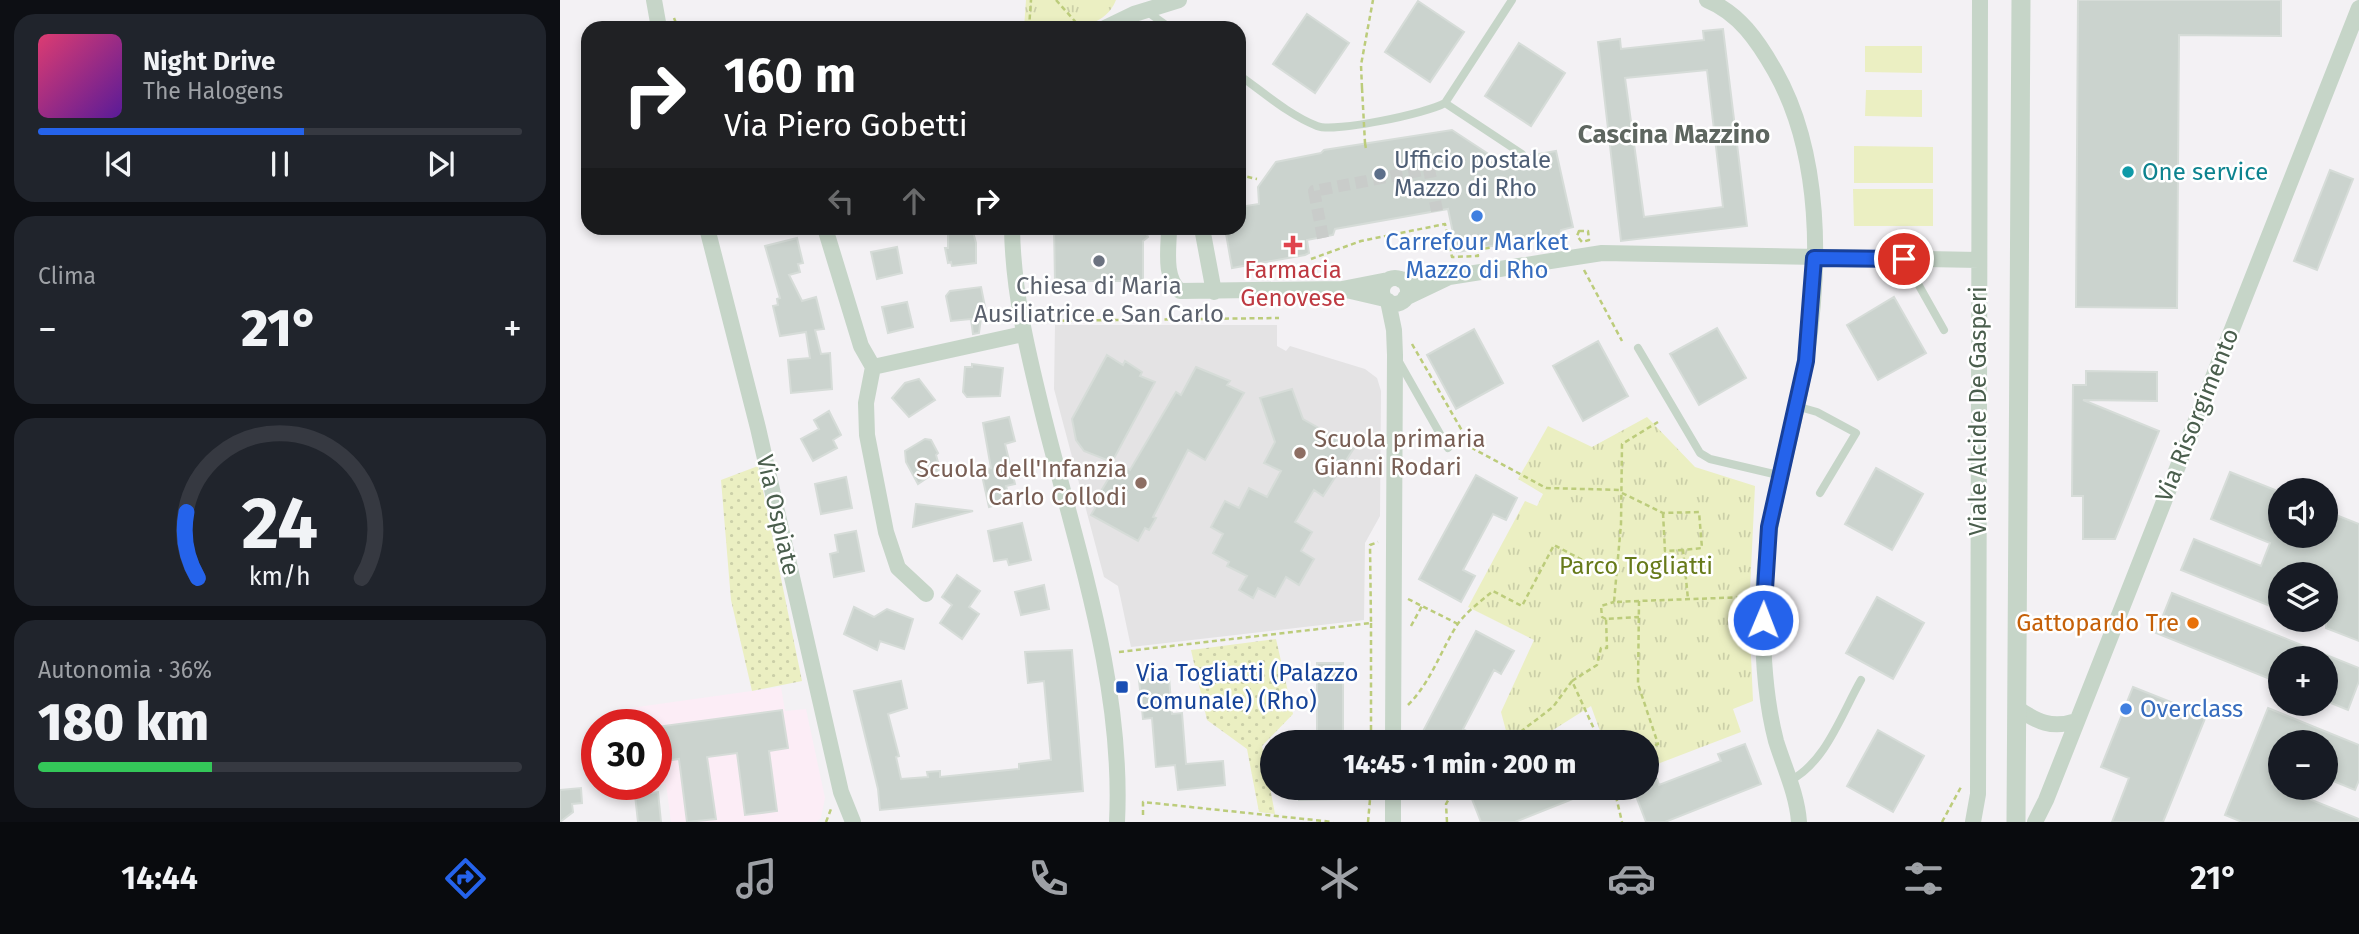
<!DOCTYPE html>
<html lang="it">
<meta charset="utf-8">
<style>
:root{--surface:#171b24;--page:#20242c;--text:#f1f3f6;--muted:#9ea1a6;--line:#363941;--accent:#2563eb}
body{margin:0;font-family:"Fira Sans",sans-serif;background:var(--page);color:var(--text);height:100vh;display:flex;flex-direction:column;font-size:26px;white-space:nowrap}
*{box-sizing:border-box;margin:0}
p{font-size:23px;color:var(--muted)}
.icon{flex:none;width:38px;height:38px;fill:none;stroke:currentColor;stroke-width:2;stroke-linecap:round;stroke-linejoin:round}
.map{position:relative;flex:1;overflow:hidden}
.details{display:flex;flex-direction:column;gap:14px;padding:14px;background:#0d0f14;width:560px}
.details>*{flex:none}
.banner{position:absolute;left:21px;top:21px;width:665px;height:214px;border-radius:21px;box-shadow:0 4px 10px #0003;background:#202124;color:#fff;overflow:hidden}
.fabs{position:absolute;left:1708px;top:478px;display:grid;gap:14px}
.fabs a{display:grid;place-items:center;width:70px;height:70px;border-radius:50%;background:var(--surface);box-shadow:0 4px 10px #0003;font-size:35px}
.speed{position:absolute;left:21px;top:709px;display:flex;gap:14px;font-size:35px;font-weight:700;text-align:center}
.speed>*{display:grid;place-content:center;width:91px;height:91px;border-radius:50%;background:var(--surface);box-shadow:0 4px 10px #0003;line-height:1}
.speed .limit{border:10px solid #d22;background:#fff;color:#111}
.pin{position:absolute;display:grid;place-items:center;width:60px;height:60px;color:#fff;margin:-30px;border:4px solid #fff;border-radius:50%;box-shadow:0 2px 7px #0007}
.me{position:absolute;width:77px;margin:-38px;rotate:1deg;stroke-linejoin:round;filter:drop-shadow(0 0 5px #0008)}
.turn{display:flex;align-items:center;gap:24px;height:147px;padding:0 28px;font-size:32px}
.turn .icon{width:91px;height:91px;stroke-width:2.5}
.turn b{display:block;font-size:49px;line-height:60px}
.lanes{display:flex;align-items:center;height:66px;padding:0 28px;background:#0003;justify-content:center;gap:35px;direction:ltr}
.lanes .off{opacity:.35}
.big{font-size:52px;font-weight:800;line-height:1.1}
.details .card{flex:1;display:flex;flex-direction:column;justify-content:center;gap:10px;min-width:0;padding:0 24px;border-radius:21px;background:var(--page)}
.details .dial{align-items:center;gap:0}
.dial svg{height:182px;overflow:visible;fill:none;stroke:var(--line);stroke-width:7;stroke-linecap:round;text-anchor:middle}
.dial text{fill:var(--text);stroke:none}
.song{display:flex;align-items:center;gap:21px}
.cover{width:84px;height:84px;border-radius:10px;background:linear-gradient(135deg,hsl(340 70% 55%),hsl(270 70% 35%))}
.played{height:7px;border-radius:4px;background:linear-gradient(90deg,var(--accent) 55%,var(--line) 55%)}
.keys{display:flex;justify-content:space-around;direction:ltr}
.heat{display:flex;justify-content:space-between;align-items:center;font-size:38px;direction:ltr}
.charge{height:10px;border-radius:5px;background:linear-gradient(90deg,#34c759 36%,var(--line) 0)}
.trip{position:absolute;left:700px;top:730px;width:399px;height:70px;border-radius:35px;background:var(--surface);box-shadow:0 4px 10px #0003;font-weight:800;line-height:70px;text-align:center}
.dock{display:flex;height:112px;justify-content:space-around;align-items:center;background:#090b0e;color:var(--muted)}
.dock .icon{width:49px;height:49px}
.dock .active{color:var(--accent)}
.dock b{font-size:32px;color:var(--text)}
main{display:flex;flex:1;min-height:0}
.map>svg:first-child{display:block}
.commercial{fill:#fcedf6}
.education{fill:#e4e3e4}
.grass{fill:url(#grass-dots)}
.park{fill:url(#park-tufts)}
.pitch{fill:#ebefc2}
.building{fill:#cbd3ce;stroke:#d6dcd8;stroke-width:2;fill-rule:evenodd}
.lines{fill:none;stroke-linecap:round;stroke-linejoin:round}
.pedestrian-tunnel{stroke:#c9ccca;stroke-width:12;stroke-dasharray:12 6;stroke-linecap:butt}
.path{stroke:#bccc7b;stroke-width:2.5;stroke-dasharray:5 3.5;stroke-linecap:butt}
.service{stroke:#c6d5c8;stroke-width:8}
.minor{stroke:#c6d5c8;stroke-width:16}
.tertiary{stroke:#c6d5c8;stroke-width:19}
.path-bridge{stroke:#bccc7b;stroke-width:2.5;stroke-dasharray:5 3.5;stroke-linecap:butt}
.route-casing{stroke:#184099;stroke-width:18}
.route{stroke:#2563eb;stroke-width:12}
.culture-dot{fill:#0f9aa8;stroke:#fff;stroke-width:2.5}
.service-dot{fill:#5c6f8a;stroke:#fff;stroke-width:2.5}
.shop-dot{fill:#3f7fe0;stroke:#fff;stroke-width:2.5}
.health-dot{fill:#e0444e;stroke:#fff;stroke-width:2.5}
.worship-dot{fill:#6b7280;stroke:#fff;stroke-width:2.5}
.education-dot{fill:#8d6e63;stroke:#fff;stroke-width:2.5}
.food-dot{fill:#e8710a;stroke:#fff;stroke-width:2.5}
.transit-dot{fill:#1a4fb4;stroke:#fff;stroke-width:2.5}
.labels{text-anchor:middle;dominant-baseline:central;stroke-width:5;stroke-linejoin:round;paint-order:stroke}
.service-label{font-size:24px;fill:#4e5e75;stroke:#fff;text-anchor:start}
.culture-label{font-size:24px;fill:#0d838f;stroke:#fff;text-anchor:start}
.shop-label{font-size:24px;fill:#366cbe;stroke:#fff}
.health-label{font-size:24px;fill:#be3a42;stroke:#fff}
.worship-label{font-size:24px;fill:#5b616d;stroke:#fff}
.street-label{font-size:24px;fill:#4a5e4d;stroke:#fff}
.education-label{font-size:24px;fill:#785e54;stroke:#fff;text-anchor:start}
.park-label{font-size:24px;fill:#677a1a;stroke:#fff}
.food-label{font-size:24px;fill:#c56008;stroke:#fff;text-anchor:end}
.transit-label{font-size:24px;fill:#164399;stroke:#fff;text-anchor:start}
.neighbourhood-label{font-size:26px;font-weight:bold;fill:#5e6660;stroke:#fff}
</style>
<main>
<section class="details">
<div class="card">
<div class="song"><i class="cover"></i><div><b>Night Drive</b><p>The Halogens</p></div></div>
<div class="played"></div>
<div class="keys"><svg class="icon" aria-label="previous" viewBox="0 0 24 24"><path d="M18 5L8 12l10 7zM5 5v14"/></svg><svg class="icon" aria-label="pause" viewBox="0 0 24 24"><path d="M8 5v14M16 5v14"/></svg><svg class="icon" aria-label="next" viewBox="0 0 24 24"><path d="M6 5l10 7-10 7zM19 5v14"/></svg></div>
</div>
<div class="card"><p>Clima</p>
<div class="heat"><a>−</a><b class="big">21°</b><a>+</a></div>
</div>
<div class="card dial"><svg viewBox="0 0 100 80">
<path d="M14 69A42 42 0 1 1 86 69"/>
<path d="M14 69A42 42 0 0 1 9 40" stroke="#2563eb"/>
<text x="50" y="56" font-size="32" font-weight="700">24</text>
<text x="50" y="72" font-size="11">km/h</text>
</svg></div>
<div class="card"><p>Autonomia · 36%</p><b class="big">180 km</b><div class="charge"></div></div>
</section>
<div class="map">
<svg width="1799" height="822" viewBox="0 0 1799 822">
<defs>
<pattern id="grass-dots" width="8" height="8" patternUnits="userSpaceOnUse" patternTransform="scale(1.75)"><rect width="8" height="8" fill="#ebefc2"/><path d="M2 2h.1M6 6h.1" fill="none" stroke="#cbcfa8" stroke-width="1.8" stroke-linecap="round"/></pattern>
<pattern id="park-tufts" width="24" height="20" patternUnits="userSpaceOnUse" patternTransform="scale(1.75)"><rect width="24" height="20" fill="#ebefc2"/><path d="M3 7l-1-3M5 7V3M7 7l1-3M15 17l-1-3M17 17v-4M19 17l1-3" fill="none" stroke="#cbcfa8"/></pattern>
</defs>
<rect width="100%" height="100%" fill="#f3f1f4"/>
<path class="commercial" d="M221 687 225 711 246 709 265 798 261 818 256 822H111L106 784 65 788 64 784H96V724H57L56 710Z"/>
<path class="education" d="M495 325H717V346L726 351 730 346 805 369 817 378 821 391 820 516 805 543 804 620 571 647 558 586 544 577 494 389Z"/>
<path class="grass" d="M198 466 242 681 192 691 171 600 161 480Z
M716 639 733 714 702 746 715 814 699 812 687 749 647 720 631 650Z"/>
<path class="park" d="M466 0H556C542 35 495 28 464 28Z
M1087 417 1135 467 1195 486 1189 611 1193 701 1173 709 1181 732 1087 768V742H1044L1031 706 974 742H949L941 712 974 640 908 607 965 501 977 506 983 494 958 479 988 426 1032 447Z"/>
<path class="pitch" d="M1305 46H1362V73L1305 72Z
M1306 90H1362V117L1305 116Z
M1294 146 1373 147V183H1294Z
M1293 189H1373V226H1294Z"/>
<path class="building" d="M1518 0H1721V36L1619 35 1617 308 1516 307Z
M858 1 904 32 870 82 825 52Z
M747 14 789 43 755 93 713 64Z
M1163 29 1187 226 1061 241 1038 42 1060 39 1061 49 1144 40 1143 31ZM1147 70 1163 207 1084 217 1065 78Z
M959 43 1005 73 971 126 925 96Z
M892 130 927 153 929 163 957 158 962 161 968 156 996 151 1013 227 1001 230 1000 234 897 252 888 209 775 229 773 235 747 240 749 253 745 255 672 268 665 228H679V207L699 204 698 187 716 162 761 153 764 150Z
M1770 170 1793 179 1757 270 1734 261Z
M412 228 416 243V263L392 266 391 262 388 263 385 248H388V232Z
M494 228H584L588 237 583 241V281H495Z
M237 238 243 263 238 264 240 272 229 275 242 301 256 297 264 329 255 330 261 354 270 353 272 389 231 393 228 360 250 358 246 332 220 336 213 306 218 305 217 299 220 298 205 246Z
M337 247 342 273 317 279 311 252Z
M421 287 427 317 421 318 419 333 413 334 411 319 391 321 386 296 390 291Z
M1334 297 1366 353 1318 380 1287 325Z
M347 302 353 327 328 333 322 307Z
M1157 328 1186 378 1139 405 1110 354Z
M914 329 943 383 896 409 867 355Z
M1038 341 1068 396 1023 421 993 366Z
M547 355 563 365 565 361 582 372 580 376 595 382 552 462 524 451 516 440 512 419Z
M412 364 443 368 440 396 407 397 403 392 405 367H412Z
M636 367 670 381 667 385 684 393 645 460 628 450 593 517 596 518 589 530 585 528 578 541 531 515 538 503 535 501 558 463 570 470 616 392 621 395Z
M1526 371 1597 372V401L1523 400 1599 431 1555 539H1523V496H1512L1513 385H1526Z
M359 379 375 400 349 417 332 398 345 383Z
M732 389 743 419 794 448 763 496 754 490 735 522 752 532 741 551 754 559 739 585 726 577 715 597 698 588 693 598 679 590 687 576 667 566 669 562 653 553 663 534 651 527 665 501 679 508 689 488 707 497 721 471 704 463 715 442 700 398Z
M269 411 281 435 273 440 277 448 253 461 241 439 259 429 254 420Z
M449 417 455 441 445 444 455 484 446 486 450 501 429 507 421 471 431 468 423 423Z
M365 439 371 440 378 453 376 455 380 469 358 484 346 462 345 451Z
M1316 468 1363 494 1332 550 1285 524Z
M1670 472 1720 492V536H1766V511L1799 524V641L1766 628V574H1720V610L1621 570 1634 539 1701 566 1710 543 1651 519Z
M916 475 957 498 946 520 933 514 903 570 915 576 901 602 859 579Z
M286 477 292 508 261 514 255 484Z
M356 504 413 511 353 527Z
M462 523 471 560 449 565 447 559 434 561 428 531Z
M296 531 304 571 274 577 270 554 278 552 275 535Z
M397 575 420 591 409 607 419 614 402 639 380 623 392 605 382 597Z
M484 585 489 609 461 615 455 592Z
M1612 593 1799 668V681L1788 710 1766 701V658H1720V683L1596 633Z
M1317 597 1364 623 1333 679 1286 653Z
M294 607 314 617 327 609 353 619 344 649 320 641 317 650 284 634Z
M916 631 954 651 941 674 934 670 903 729 910 733 905 742H869L860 737Z
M512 650 523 791 320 810 318 789 294 691 341 681 347 708 328 714 339 756 336 757 341 779 368 777 367 772 380 771V777L459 769V764L491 760 484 681 468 683 465 652Z
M757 663H783V742H757Z
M609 677 612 714 622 713 626 764 663 761 665 785 618 790 615 765 596 767 592 718 583 719 579 680Z
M1573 687 1646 716 1603 822H1552L1569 778 1541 767Z
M1708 708 1799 745V780L1795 790 1766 778V742H1720V763L1712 784 1799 819V822H1682L1665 815Z
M222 710 228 748 209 751 217 811 185 815 177 753 147 757 156 819 127 822 119 759 98 762 96 727Z
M1318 730 1364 756 1333 812 1287 786Z
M1185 744 1201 784 1105 822H1086L1073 788H1087V782L1097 779 1099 785 1161 761 1158 754Z
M21 788 22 803 12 804 13 812 0 822V790Z
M739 788H783V799L739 800Z
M925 788H936L938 793 953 788H1040L955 822H921L910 794Z
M98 792 101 822H78L75 795Z"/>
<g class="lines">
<path class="pedestrian-tunnel" d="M763 238 754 191 869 169 877 211"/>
<path class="path" d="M496 0 521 28
M114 18 118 28
M469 28 471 0
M802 88 801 65 813 0
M805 143 806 149
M679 175 697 179
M1019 231H1028L1029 240 1022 242 1017 236Z
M981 238 985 245
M751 259 801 241 885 224 892 257 918 256 917 250 996 236 995 247
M1024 270 1062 341
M477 321 719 318
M852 344 912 448 986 488 1062 490
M1062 493 1103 513 1139 512 1142 548 1123 550 1128 599
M1103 513 1105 551 1123 550
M848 599 898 624
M1079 601 1054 602 1061 524 1062 444 1098 422
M1046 619 1042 617 1041 606 1054 602
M811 623V742
M851 626 862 606
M559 652 811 623 810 545 818 542
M1012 681 1037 665 1041 648H1047L1046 619 1079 617
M848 705C871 682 880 652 897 625 906 612 921 601 933 591L962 606 994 545 1028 563 1057 566
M947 742 993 707 1012 681 1040 742
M1087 748 1098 744 1078 684 1079 601 1187 597
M1054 788 1062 822
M583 815V802L773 822
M266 822 271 809
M808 822 811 788
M887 822 886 804 895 788
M1382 822 1401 787"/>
<path class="service" d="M585 10 610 28
M679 75C703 92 729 115 757 126 774 133 868 113 885 103L952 0
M885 103 962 154
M1344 259 1384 330
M1078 348 1140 453 1150 459 1218 475
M838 360 888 448
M1236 406 1257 412 1296 433 1260 493
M1229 781C1265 764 1282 713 1301 680"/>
<path class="minor" d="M94 0 99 28
M1147 0C1179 13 1198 41 1215 71 1262 154 1261 267 1246 360 1233 442 1205 514 1203 599 1202 646 1204 695 1216 741 1224 767 1237 794 1239 822
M545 28 574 14 619 0
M147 228 198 428 281 792 293 822
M265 228 301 346 313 367
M452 228C453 291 467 349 482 410 515 545 564 682 557 822
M609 228C609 247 603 278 620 291L782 289 825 299
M642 228 654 292
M822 291a13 13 0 1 1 26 0a13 13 0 1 1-26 0Z
M841 280 889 277 1042 253 1419 260
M782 289 828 280
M845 298 887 278
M828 301 834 330 835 355 833 742
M366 594 338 568 326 532 307 435 306 403 313 367 463 334
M1457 708C1477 722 1492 729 1516 721
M833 788V822
M1413 822 1418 794 1420 0
M1475 822 1486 800 1799 8"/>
<path class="tertiary" d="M1456 822 1461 0"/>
<path class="path-bridge" d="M802 88 805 143"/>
</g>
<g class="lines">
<defs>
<path id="route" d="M1203 620 1209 527 1246 361 1254 258 1344 259"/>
</defs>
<use href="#route" class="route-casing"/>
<use href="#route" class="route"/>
</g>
<circle class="culture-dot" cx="1568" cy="172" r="7"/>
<circle class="service-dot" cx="820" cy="174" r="7"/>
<g class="shop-dot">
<circle cx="917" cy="216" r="7"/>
<circle cx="1566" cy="709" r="7"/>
</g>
<path class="health-dot" d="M729.5 234.5h7v7h7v7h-7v7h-7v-7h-7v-7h7z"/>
<circle class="worship-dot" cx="539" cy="261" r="7"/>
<g class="education-dot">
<circle cx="740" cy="453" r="7"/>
<circle cx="581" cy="483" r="7"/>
</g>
<circle class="food-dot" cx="1633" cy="623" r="7"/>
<rect class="transit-dot" x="555" y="680" width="14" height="14" rx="3.5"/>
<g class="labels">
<g class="service-label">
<text x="834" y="160">Ufficio postale<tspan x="834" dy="28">Mazzo di Rho</tspan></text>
</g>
<g class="culture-label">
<text x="1582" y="172">One service</text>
</g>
<g class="shop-label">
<text x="917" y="242">Carrefour Market<tspan x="917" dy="28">Mazzo di Rho</tspan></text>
<text x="1580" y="709" text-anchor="start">Overclass</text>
</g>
<g class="health-label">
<text x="733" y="270">Farmacia<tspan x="733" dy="28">Genovese</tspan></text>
</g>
<g class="worship-label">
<text x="539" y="286">Chiesa di Maria<tspan x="539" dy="28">Ausiliatrice e San Carlo</tspan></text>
</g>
<g class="street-label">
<text transform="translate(1418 411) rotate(-90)">Viale Alcide De Gasperi</text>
<text transform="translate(1637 415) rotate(-68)">Via Risorgimento</text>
<text transform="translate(218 515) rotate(77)">Via Ospiate</text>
</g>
<g class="education-label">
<text x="754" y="439">Scuola primaria<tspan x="754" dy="28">Gianni Rodari</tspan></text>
<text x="567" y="469" text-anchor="end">Scuola dell'Infanzia<tspan x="567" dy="28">Carlo Collodi</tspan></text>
</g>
<g class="park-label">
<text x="1076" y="566">Parco Togliatti</text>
</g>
<g class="food-label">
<text x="1619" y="623">Gattopardo Tre</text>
</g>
<g class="transit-label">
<text x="576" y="673">Via Togliatti (Palazzo<tspan x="576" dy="28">Comunale) (Rho)</tspan></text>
</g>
<g class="neighbourhood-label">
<text x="1114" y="134">Cascina Mazzino</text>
</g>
</g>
</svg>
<div class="fabs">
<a><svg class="icon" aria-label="sound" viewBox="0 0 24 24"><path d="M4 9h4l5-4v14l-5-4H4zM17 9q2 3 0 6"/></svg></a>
<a><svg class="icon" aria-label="layers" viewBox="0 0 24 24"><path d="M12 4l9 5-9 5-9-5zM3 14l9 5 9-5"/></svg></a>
<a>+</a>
<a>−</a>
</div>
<div class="speed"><div class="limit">30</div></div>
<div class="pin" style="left:1344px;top:259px;background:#d93025"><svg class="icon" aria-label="arrive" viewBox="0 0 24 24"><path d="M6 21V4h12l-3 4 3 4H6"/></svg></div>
<svg class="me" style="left:1203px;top:620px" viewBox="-20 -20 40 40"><circle r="17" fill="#2563eb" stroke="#fff" stroke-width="3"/><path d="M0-11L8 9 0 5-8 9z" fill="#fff"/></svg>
<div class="trip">14:45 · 1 min · 200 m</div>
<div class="banner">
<div class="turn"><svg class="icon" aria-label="right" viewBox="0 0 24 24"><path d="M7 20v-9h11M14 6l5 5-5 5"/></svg><div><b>160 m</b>Via Piero Gobetti</div></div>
<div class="lanes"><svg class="icon off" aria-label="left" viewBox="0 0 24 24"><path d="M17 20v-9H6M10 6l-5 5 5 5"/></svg><svg class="icon off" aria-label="ahead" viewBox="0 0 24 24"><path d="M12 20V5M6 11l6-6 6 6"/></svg><svg class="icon" aria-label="right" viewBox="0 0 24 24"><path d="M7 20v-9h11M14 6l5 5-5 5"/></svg></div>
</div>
</div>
</main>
<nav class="dock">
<b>14:44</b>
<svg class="icon active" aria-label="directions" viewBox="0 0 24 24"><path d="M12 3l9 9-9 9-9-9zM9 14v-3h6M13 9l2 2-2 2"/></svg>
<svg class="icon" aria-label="music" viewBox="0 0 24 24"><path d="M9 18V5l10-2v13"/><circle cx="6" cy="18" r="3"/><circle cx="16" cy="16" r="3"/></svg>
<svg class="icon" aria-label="phone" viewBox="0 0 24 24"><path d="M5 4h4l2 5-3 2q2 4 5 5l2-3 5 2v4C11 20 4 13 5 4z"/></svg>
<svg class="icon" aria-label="climate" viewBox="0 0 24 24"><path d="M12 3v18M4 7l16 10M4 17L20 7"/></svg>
<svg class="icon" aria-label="car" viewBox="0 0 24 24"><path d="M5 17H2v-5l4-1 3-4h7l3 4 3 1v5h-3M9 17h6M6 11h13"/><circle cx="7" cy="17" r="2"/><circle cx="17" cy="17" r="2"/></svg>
<svg class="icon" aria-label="filters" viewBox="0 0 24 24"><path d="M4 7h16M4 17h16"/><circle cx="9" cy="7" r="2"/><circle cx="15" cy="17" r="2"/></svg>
<b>21°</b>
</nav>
